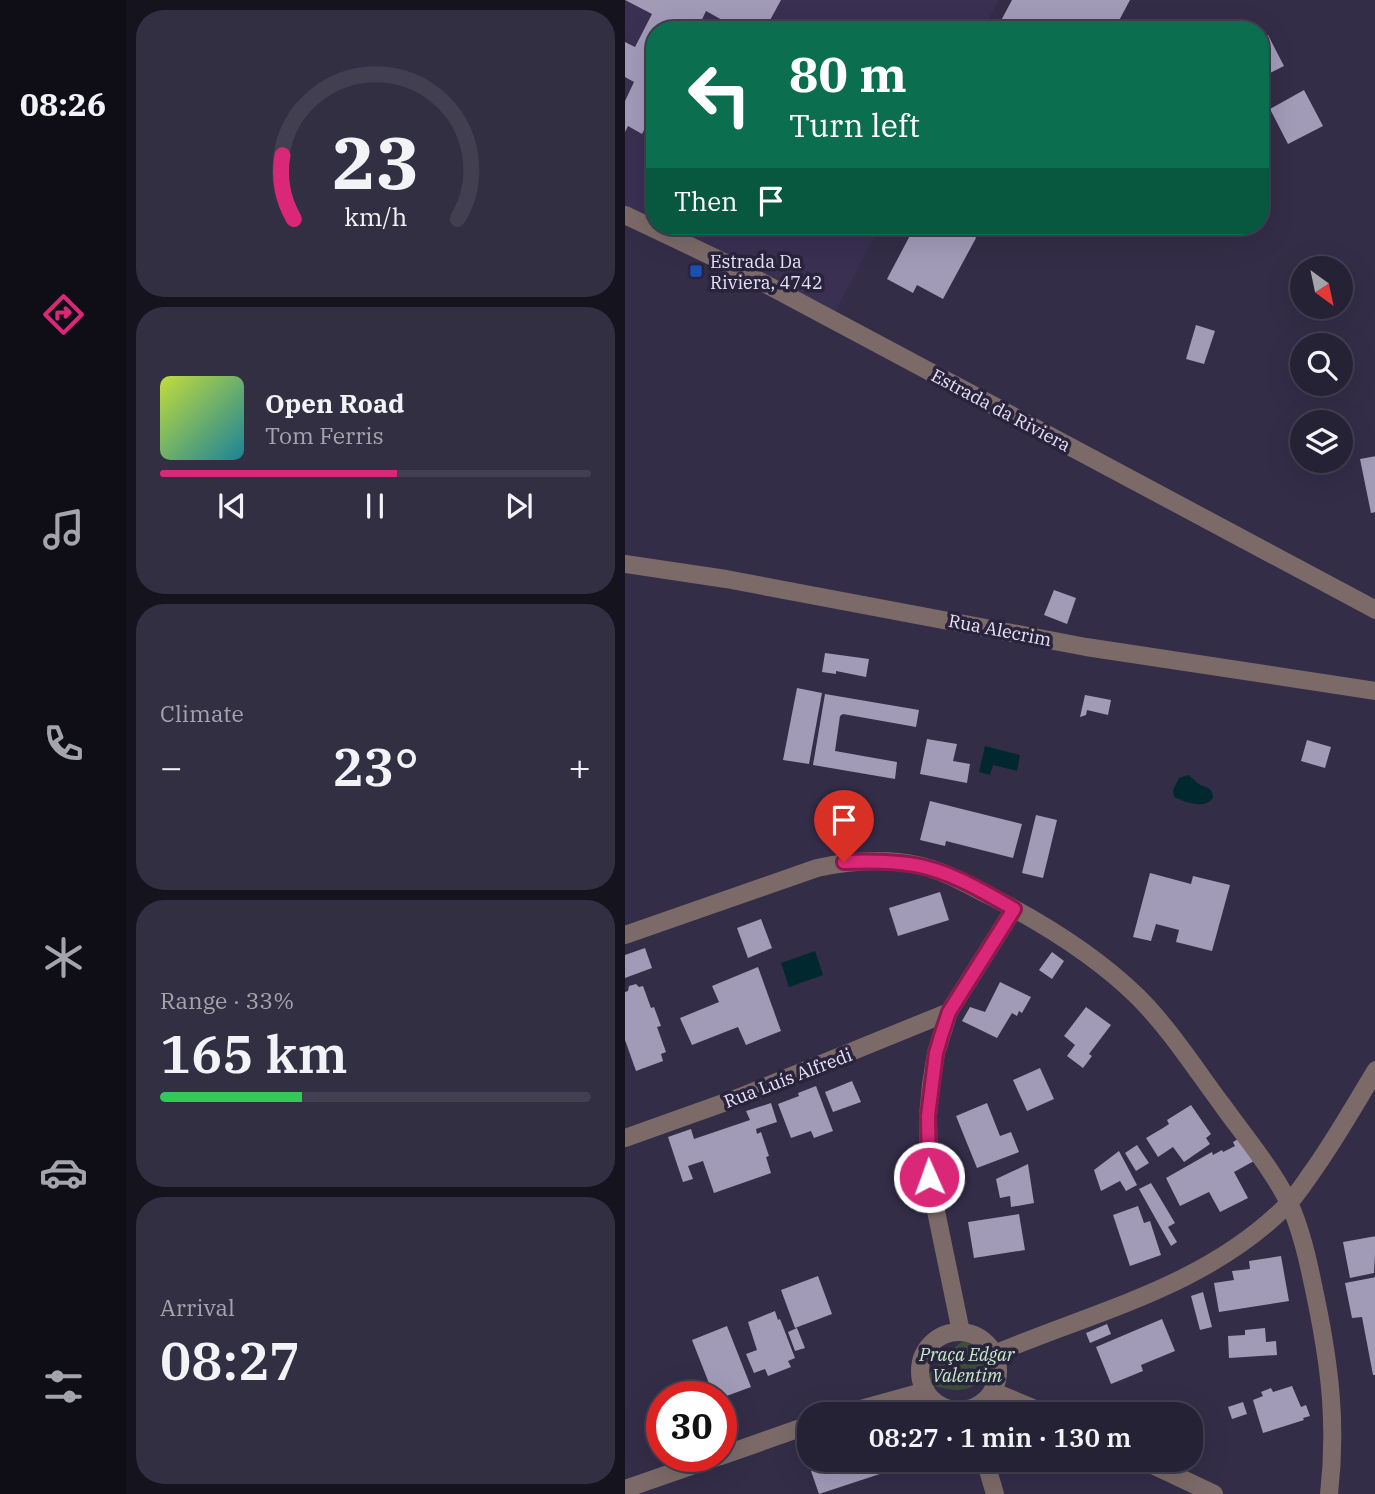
<!DOCTYPE html>
<meta charset="utf-8">
<style>
:root{--surface:#262236;--page:#322f42;--text:#f1f3f6;--muted:#a4a4ad;--line:#423f51;--accent:#db2777}
body{margin:0;font-family:"IBM Plex Serif",serif;background:var(--page);color:var(--text);height:100vh;display:flex;flex-direction:column;font-size:26px;white-space:nowrap}
*{box-sizing:border-box;margin:0}
p{font-size:23px;color:var(--muted)}
.icon{flex:none;width:38px;height:38px;fill:none;stroke:currentColor;stroke-width:2;stroke-linecap:round;stroke-linejoin:round}
.map{position:relative;flex:1;overflow:hidden}
.drawer{display:flex;flex-direction:column;gap:10px;padding:10px;background:#15131e;width:499px}
.drawer>*{flex:none}
.top-card{position:absolute;left:21px;top:21px;width:623px;height:214px;border-radius:28px;box-shadow:0 7px 28px #0002,0 0 0 2px var(--line);background:#0b6e4f;color:#fff;overflow:hidden}
.needle{width:46px;rotate:147deg}
.tools{position:absolute;left:665px;top:256px;display:grid;gap:14px}
.tools a{display:grid;place-items:center;width:63px;height:63px;border-radius:50%;background:var(--surface);box-shadow:0 7px 28px #0002,0 0 0 2px var(--line);font-size:35px}
.speed{position:absolute;left:21px;top:1381px;display:flex;gap:14px;font-size:35px;font-weight:700;text-align:center}
.speed>*{display:grid;place-content:center;width:91px;height:91px;border-radius:50%;background:var(--surface);box-shadow:0 7px 28px #0002,0 0 0 2px var(--line);line-height:1}
.speed .limit{border:10px solid #d22;background:#fff;color:#111}
.pin{position:absolute;display:grid;place-items:center;width:60px;height:60px;color:#fff;margin:-72px -30px;border-radius:50% 50% 50% 0;rotate:-45deg;box-shadow:0 0 7px #0007}
.pin .icon{rotate:45deg}
.me{position:absolute;width:77px;margin:-38px;rotate:358deg;stroke-linejoin:round;filter:drop-shadow(0 0 5px #0008)}
.turn{display:flex;align-items:center;gap:24px;height:147px;padding:0 28px;font-size:32px}
.turn .icon{width:91px;height:91px;stroke-width:2.5}
.turn b{display:block;font-size:49px;line-height:60px}
.then{display:flex;align-items:center;height:66px;padding:0 28px;background:#0003;gap:14px;font-size:26px}
.big{font-size:52px;font-weight:600;line-height:1.1}
.drawer .tile{flex:1;display:flex;flex-direction:column;justify-content:center;gap:10px;min-width:0;padding:0 24px;border-radius:28px;background:var(--page)}
.drawer .dial{align-items:center;gap:0}
.dial svg{height:182px;overflow:visible;fill:none;stroke:var(--line);stroke-width:7;stroke-linecap:round;text-anchor:middle}
.dial text{fill:var(--text);stroke:none}
.song{display:flex;align-items:center;gap:21px}
.cover{width:84px;height:84px;border-radius:10px;background:linear-gradient(135deg,hsl(70 70% 55%),hsl(190 70% 35%))}
.played{height:7px;border-radius:4px;background:linear-gradient(90deg,var(--accent) 55%,var(--line) 55%)}
.keys{display:flex;justify-content:space-around;direction:ltr}
.heat{display:flex;justify-content:space-between;align-items:center;font-size:38px;direction:ltr}
.charge{height:10px;border-radius:5px;background:linear-gradient(90deg,#34c759 33%,var(--line) 0)}
.trip{position:absolute;left:172px;top:1402px;width:406px;height:70px;border-radius:28px;background:var(--surface);box-shadow:0 7px 28px #0002,0 0 0 2px var(--line);font-weight:600;line-height:70px;text-align:center}
main{display:flex;flex:1;min-height:0}
.dock{display:flex;flex-direction:column;width:126px;justify-content:space-around;align-items:center;background:#0f0e16;color:var(--muted)}
.dock .icon{width:49px;height:49px}
.dock .current{color:var(--accent)}
.dock b{font-size:32px;color:var(--text)}
.map>svg:first-child{display:block}
.built{fill:#393052}
.green{fill:#3b4d3b}
.water{fill:#01282f}
.building{fill:#a19bb8}
.lines{fill:none;stroke-linecap:round;stroke-linejoin:round}
.minor{stroke:#7b6a68;stroke-width:18}
.route-casing{stroke:#8e194d;stroke-width:18}
.route{stroke:#db2777;stroke-width:12}
.transit-dot{fill:#1a4fb4;stroke:#29233d;stroke-width:2.5}
.labels{text-anchor:middle;dominant-baseline:central;stroke-width:7;stroke-linejoin:round;paint-order:stroke}
.poi-label{font-size:18px;fill:#e6e3f5;stroke:#29233d;text-anchor:start}
.street-label{font-size:18px;fill:#e6e3f5;stroke:#29233d}
.park-label{font-size:18px;font-style:italic;fill:#c4efc3;stroke:#29233d}
</style>
<main>
<nav class="dock">
<b>08:26</b>
<svg class="icon current" aria-label="directions" viewBox="0 0 24 24"><path d="M12 3l9 9-9 9-9-9zM9 14v-3h6M13 9l2 2-2 2"/></svg>
<svg class="icon" aria-label="music" viewBox="0 0 24 24"><path d="M9 18V5l10-2v13"/><circle cx="6" cy="18" r="3"/><circle cx="16" cy="16" r="3"/></svg>
<svg class="icon" aria-label="phone" viewBox="0 0 24 24"><path d="M5 4h4l2 5-3 2q2 4 5 5l2-3 5 2v4C11 20 4 13 5 4z"/></svg>
<svg class="icon" aria-label="climate" viewBox="0 0 24 24"><path d="M12 3v18M4 7l16 10M4 17L20 7"/></svg>
<svg class="icon" aria-label="car" viewBox="0 0 24 24"><path d="M5 17H2v-5l4-1 3-4h7l3 4 3 1v5h-3M9 17h6M6 11h13"/><circle cx="7" cy="17" r="2"/><circle cx="17" cy="17" r="2"/></svg>
<svg class="icon" aria-label="filters" viewBox="0 0 24 24"><path d="M4 7h16M4 17h16"/><circle cx="9" cy="7" r="2"/><circle cx="15" cy="17" r="2"/></svg>
</nav>
<section class="drawer">
<div class="tile dial"><svg viewBox="0 0 100 80">
<path d="M14 69A42 42 0 1 1 86 69"/>
<path d="M14 69A42 42 0 0 1 9 41" stroke="#db2777"/>
<text x="50" y="56" font-size="32" font-weight="700">23</text>
<text x="50" y="72" font-size="11">km/h</text>
</svg></div>
<div class="tile">
<div class="song"><i class="cover"></i><div><b>Open Road</b><p>Tom Ferris</p></div></div>
<div class="played"></div>
<div class="keys"><svg class="icon" aria-label="previous" viewBox="0 0 24 24"><path d="M18 5L8 12l10 7zM5 5v14"/></svg><svg class="icon" aria-label="pause" viewBox="0 0 24 24"><path d="M8 5v14M16 5v14"/></svg><svg class="icon" aria-label="next" viewBox="0 0 24 24"><path d="M6 5l10 7-10 7zM19 5v14"/></svg></div>
</div>
<div class="tile"><p>Climate</p>
<div class="heat"><a>−</a><b class="big">23°</b><a>+</a></div>
</div>
<div class="tile"><p>Range · 33%</p><b class="big">165 km</b><div class="charge"></div></div>
<div class="tile"><p>Arrival</p><b class="big">08:27</b></div>
</section>
<div class="map">
<svg width="751" height="1494" viewBox="0 0 751 1494">
<rect width="100%" height="100%" fill="#332d48"/>
<path class="built" d="M0 0H374L358 30H30V224L0 209Z
M33 226H255L208 316Z"/>
<path class="green" d="M343 1337 357 1343 366 1352C367 1371 353 1390 333 1390 321 1390 310 1386 299 1383L298 1380 329 1348Z"/>
<path class="water" d="M360 746 395 755 392 771 368 765 365 775 354 772Z
M563 775C566 777 569 779 571 782 579 789 587 784 588 798 579 810 561 802 549 797L548 790 554 778Z
M190 951 198 975 164 987 156 963Z"/>
<path class="building" d="M0 0H156L144 22 158 30H115L81 11 72 30H30V108L17 134 3 126 0 132V101L9 82 0 77V42L10 47 27 14Z
M387 0H505L489 30H371Z
M167 23 180 30H163Z
M643 35 659 66 635 78V39Z
M679 90 698 126 663 144 645 109Z
M290 226H343L351 238 318 299 292 285 288 293 262 279Z
M571 325 590 331 579 364 561 359Z
M751 456V512L746 513 735 459Z
M429 590 451 598 442 624 419 615Z
M200 653 244 659 241 677 211 671V674L197 672Z
M172 688 197 693 184 764 158 760Z
M200 694 294 710 291 727 218 714 215 716 210 751 272 762 270 779 188 765Z
M460 695 486 700 483 715 462 710 461 715 455 717Z
M302 739 332 744 328 761 345 764 342 783 295 774Z
M682 740 706 747 700 768 676 761Z
M305 801 397 824 388 858 321 841 320 846 295 840Z
M411 815 432 820 418 878 397 873Z
M525 873 566 884 568 876 605 885 587 951 551 942 554 930 531 924 526 941 508 937Z
M315 892 324 920 273 936 264 908Z
M136 919 147 948 123 958 112 928Z
M20 948 27 968 0 978V955Z
M427 952 439 961 427 979 414 970Z
M133 967 156 1031 121 1045 113 1027 67 1045 55 1018 94 1002 87 986Z
M375 982 406 997 397 1013 394 1011 392 1016 387 1013 372 1038 337 1021 345 1007 360 1012Z
M11 984 14 987 18 986 26 1008 29 1007 36 1026 32 1027 41 1052 36 1054 38 1061 11 1071 0 1040V992L3 991 4 986Z
M461 1007 486 1025 464 1054 467 1056 458 1068 442 1056 450 1045 439 1036Z
M415 1068 429 1099 402 1111 388 1080Z
M227 1081 236 1102 208 1112 200 1092Z
M191 1086 208 1131 189 1138 186 1131 166 1138 153 1104 174 1096 173 1093Z
M146 1103 152 1122 131 1129 132 1134 136 1132 144 1156 141 1157 146 1173 89 1193 78 1161 63 1166 68 1179 58 1182 43 1137 66 1129 69 1139 125 1120 121 1111Z
M362 1103 375 1136 386 1132 394 1152 352 1168 331 1116Z
M566 1105 586 1134 581 1138 585 1144 559 1162 548 1147 533 1157 521 1138 538 1128 544 1124 542 1120Z
M615 1138 629 1161 609 1172 623 1198 595 1212 584 1192 555 1206 541 1178 585 1153 587 1152 588 1155 597 1150 598 1152 610 1146 608 1142Z
M512 1145 524 1163 511 1171 500 1153Z
M494 1151 512 1185 501 1191 495 1181 476 1191 469 1170Z
M403 1164 409 1203 386 1207 385 1196 375 1198 371 1179Z
M526 1183 550 1223 543 1227 552 1242 546 1246 514 1189Z
M513 1206 519 1223 525 1221 536 1255 505 1266 488 1215Z
M394 1214 400 1250 349 1258 343 1222Z
M751 1236 749 1273 725 1278 718 1242Z
M656 1256 664 1301 594 1312 589 1283 609 1280 607 1271 625 1269 624 1261Z
M193 1276 207 1314 170 1328 156 1290Z
M751 1277V1375H748L737 1317 727 1318 720 1283Z
M578 1292 587 1327 575 1330 566 1296Z
M150 1311 153 1320 155 1319 170 1358 163 1361 166 1367 143 1376 140 1369 129 1373 121 1354 132 1350 123 1322Z
M537 1319 550 1351 516 1365 518 1371 486 1384 471 1347Z
M482 1324 486 1334 465 1343 461 1333Z
M102 1326 126 1387 96 1398V1396H89L67 1340Z
M172 1328 180 1348 170 1351 163 1332Z
M640 1328 641 1342 651 1341 652 1355 604 1358 603 1336 620 1335V1330Z
M667 1386 676 1407 681 1405 685 1416 678 1418 679 1420 638 1433 628 1400 638 1396 636 1392 646 1388 648 1392Z
M618 1402 622 1414 607 1419 603 1407Z
M206 1460H263L267 1470 194 1494 186 1471 207 1464Z"/>
<g class="lines">
<path class="minor" d="M0 215 105 265 751 610
M0 564 101 579 461 647 751 691
M0 935 192 868C224 861 259 858 292 865 318 870 341 884 365 896 418 923 470 955 513 997 545 1029 571 1070 598 1106 621 1138 653 1176 668 1212 679 1240 685 1270 691 1299 705 1367 712 1425 704 1494
M0 1138 115 1097 324 1012
M336 1332 304 1177 303 1116 306 1085 311 1053 324 1012 389 909
M295 1371a39 39 0 1 1 78 0a39 39 0 1 1-78 0Z
M369 1354C471 1311 582 1286 662 1205 671 1196 678 1185 685 1175 709 1142 729 1106 751 1070
M367 1391 422 1414
M218 1414 301 1391
M96 1456 184 1425
M360 1460 370 1494
M517 1460 589 1494
M0 1489 95 1456"/>
</g>
<g class="lines">
<defs>
<path id="route" d="M219 862C242 861 267 861 290 865 325 871 359 892 389 909L324 1012 317 1033 311 1053 303 1116 304 1177"/>
</defs>
<use href="#route" class="route-casing"/>
<use href="#route" class="route"/>
</g>
<rect class="transit-dot" x="64" y="264" width="14" height="14" rx="3.5"/>
<g class="labels">
<g class="poi-label">
<text x="85" y="261">Estrada Da<tspan x="85" dy="21">Riviera, 4742</tspan></text>
</g>
<g class="street-label">
<text transform="translate(376 410) rotate(28)">Estrada da Riviera</text>
<text transform="translate(375 630) rotate(11)">Rua Alecrim</text>
<text transform="translate(163 1078) rotate(-21)">Rua Luís Alfredi</text>
</g>
<g class="park-label">
<text x="342" y="1354">Praça Edgar<tspan x="342" dy="21">Valentim</tspan></text>
</g>
</g>
</svg>
<div class="tools">
<a><svg class="needle" viewBox="-14 -14 28 28"><path d="M0-13l5 13h-10z" fill="#e53935"/><path d="M0 13l5-13h-10z" fill="#a4a4ad"/></svg></a>
<a><svg class="icon" aria-label="search" viewBox="0 0 24 24"><circle cx="10" cy="10" r="6"/><path d="M15 15l6 6"/></svg></a>
<a><svg class="icon" aria-label="layers" viewBox="0 0 24 24"><path d="M12 4l9 5-9 5-9-5zM3 14l9 5 9-5"/></svg></a>
</div>
<div class="speed"><div class="limit">30</div></div>
<div class="pin" style="left:219px;top:862px;background:#d93025"><svg class="icon" aria-label="arrive" viewBox="0 0 24 24"><path d="M6 21V4h12l-3 4 3 4H6"/></svg></div>
<svg class="me" style="left:304px;top:1177px" viewBox="-20 -20 40 40"><circle r="17" fill="#db2777" stroke="#fff" stroke-width="3"/><path d="M0-11L8 9 0 5-8 9z" fill="#fff"/></svg>
<div class="trip">08:27 · 1 min · 130 m</div>
<div class="top-card">
<div class="turn"><svg class="icon" aria-label="left" viewBox="0 0 24 24"><path d="M17 20v-9H6M10 6l-5 5 5 5"/></svg><div><b>80 m</b>Turn left</div></div>
<div class="then">Then<svg class="icon" aria-label="arrive" viewBox="0 0 24 24"><path d="M6 21V4h12l-3 4 3 4H6"/></svg></div>
</div>
</div>
</main>
